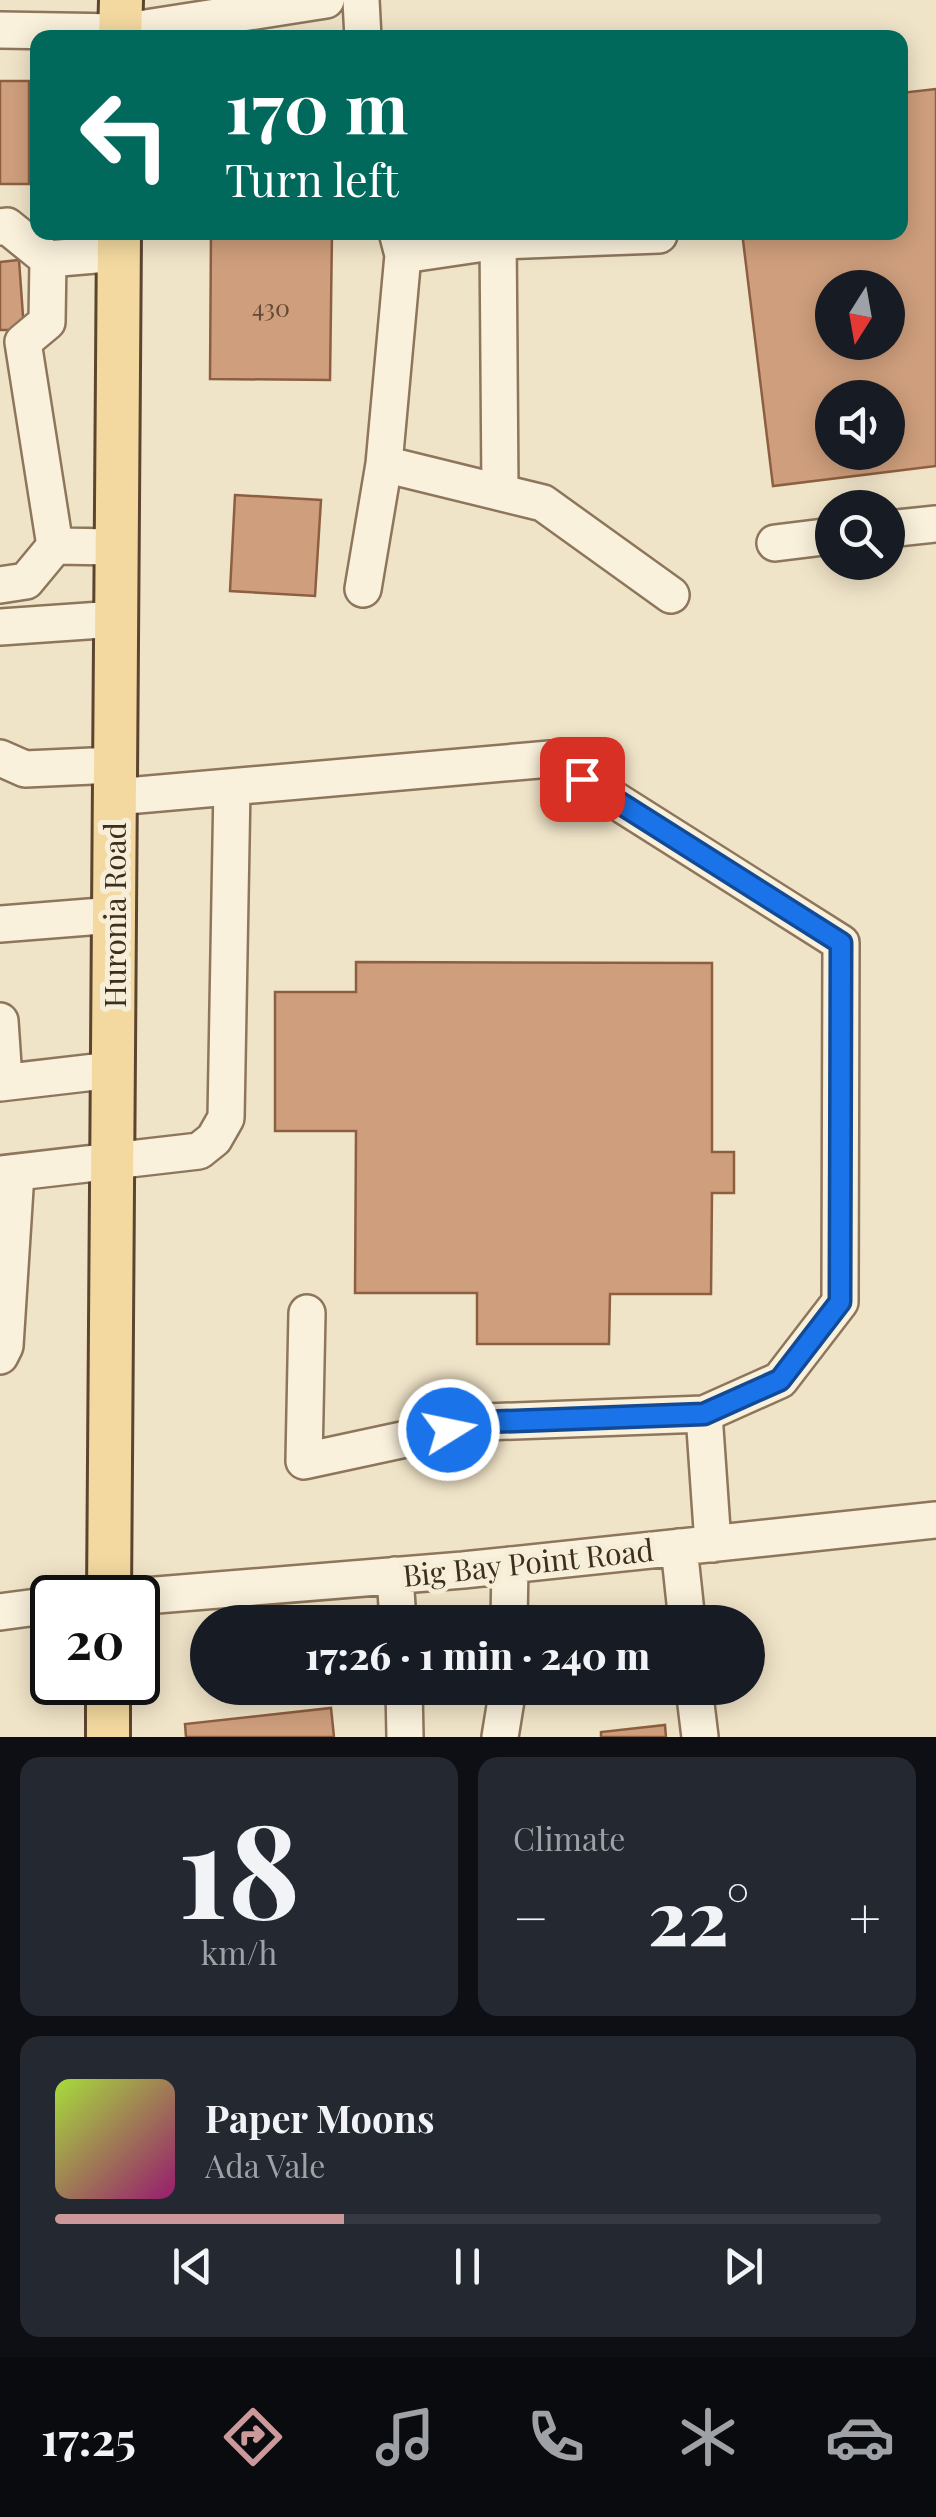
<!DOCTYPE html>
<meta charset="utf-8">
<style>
:root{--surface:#171b24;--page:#242831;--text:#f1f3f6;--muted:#9ea1a6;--line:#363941;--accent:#cc999b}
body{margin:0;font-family:"Playfair Display",serif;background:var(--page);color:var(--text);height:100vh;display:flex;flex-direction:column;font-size:38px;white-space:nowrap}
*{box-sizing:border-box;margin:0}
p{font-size:32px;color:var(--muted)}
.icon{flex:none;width:55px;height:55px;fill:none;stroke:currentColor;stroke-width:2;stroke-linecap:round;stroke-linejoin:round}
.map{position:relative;height:1737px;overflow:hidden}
.side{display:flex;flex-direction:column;gap:20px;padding:20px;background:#0d0f14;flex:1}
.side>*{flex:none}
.banner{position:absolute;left:30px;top:30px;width:878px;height:210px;border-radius:20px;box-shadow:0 5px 25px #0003;background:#00695c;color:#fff;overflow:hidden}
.needle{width:65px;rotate:191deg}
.buttons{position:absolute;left:815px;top:270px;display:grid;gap:20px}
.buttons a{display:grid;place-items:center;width:90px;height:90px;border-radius:50%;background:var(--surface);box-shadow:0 5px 25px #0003;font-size:50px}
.speed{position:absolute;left:30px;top:1575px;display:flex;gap:20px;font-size:50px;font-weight:700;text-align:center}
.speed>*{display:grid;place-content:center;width:130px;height:130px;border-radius:50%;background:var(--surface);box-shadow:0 5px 25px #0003;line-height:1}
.speed .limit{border:5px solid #111;border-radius:15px;background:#fff;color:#111}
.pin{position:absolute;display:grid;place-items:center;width:85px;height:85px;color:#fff;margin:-42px;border-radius:20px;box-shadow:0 5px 15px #0006}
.me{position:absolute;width:110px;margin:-55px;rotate:80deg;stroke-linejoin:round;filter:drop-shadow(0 0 8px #0008)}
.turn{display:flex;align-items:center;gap:35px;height:210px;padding:0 30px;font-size:45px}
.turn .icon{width:130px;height:130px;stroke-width:2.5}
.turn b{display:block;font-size:70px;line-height:85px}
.big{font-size:75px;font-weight:800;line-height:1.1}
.side .widget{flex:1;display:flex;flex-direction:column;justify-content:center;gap:15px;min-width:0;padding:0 35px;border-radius:20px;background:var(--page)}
.side .dial{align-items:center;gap:0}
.dial b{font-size:130px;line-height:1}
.song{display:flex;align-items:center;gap:30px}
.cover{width:120px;height:120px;border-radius:15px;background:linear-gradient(135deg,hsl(80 70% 55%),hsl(320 70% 35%))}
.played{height:10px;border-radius:5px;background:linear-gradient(90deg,var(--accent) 35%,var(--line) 35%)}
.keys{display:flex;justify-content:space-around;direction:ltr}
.heat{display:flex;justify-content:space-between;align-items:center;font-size:55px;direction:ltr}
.side .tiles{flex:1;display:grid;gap:20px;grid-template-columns:1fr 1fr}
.widget:last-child{grid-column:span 2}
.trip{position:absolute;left:190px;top:1605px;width:575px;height:100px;border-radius:50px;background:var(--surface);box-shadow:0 5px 25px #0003;font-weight:800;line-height:100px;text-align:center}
.tabs{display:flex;height:160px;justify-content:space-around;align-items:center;background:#090b0e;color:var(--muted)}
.tabs .icon{width:70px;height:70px}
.tabs .current{color:var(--accent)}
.tabs b{font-size:45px;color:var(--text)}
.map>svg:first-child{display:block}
.building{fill:#cf9f7d;stroke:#8d5f41;stroke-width:2.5;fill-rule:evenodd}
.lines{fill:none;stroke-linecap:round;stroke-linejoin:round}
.minor-casing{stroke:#8d765c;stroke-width:40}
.major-casing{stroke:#5b4430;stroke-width:48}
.minor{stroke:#faf1dc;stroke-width:35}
.major{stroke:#f3d9a0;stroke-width:42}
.route-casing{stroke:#114b97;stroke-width:25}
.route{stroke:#1a73e8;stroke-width:18}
.labels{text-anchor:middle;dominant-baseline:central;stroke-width:10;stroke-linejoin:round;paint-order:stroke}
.number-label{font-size:25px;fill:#624a37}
.street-label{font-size:30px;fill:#3d2e20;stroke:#f7eed8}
</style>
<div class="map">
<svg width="936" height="1737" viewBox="0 0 936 1737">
<rect width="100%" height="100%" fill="#f0e4c8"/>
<path class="building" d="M0 81H29V184H0Z
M936 89V466L773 486 742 232H900V93ZM832 288H888V342H832ZM832 398H888V452H832Z
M211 232H332L330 380 210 379Z
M19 260 24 330H0V262Z
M235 495 321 500 315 596 230 591Z
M356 962 712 963V1152H734V1193H712L711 1294H610L609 1344H477V1293H355L356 1131H275V992H356Z
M331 1708 334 1737H186L185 1724Z
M665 1725 666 1737H601V1732Z"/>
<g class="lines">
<defs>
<path id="minor" d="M361 0 363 38
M0 30 120 32 326 0
M0 227 7 226 48 259 119 253
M498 232 500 492
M403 255 498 241 659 235
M48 259 47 322 23 342 55 546
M384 464 543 503 671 595
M888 529 936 524
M775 543 832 536
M0 585 26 581 55 546 117 547
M363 589 384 464 403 255 397 232
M0 627 116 619
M0 758 25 769 115 765
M115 797 550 759 841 943 840 1302 780 1380 704 1414 485 1422 304 1461 307 1313
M0 924 114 915
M0 1021 4 1080
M0 1083 112 1070
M0 1174 199 1151 214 1139 226 1118 232 787
M0 1356 5 1346 16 1173
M704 1414 713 1544
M679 1547 687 1622
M395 1575 398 1622
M120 1598 463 1570 936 1520
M0 1612 52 1605
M509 1622 510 1565
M404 1688 405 1737
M694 1688 700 1737
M500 1737 508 1688"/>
<path id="major" d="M120 38 121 0
M109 1598 119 232
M108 1737V1682"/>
</defs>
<use href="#minor" class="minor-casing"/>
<use href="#major" class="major-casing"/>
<use href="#minor" class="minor"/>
<use href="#major" class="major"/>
</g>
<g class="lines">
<defs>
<path id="route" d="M449 1430 485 1422 704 1414 780 1380 840 1302 841 943 582 779"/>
</defs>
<use href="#route" class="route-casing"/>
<use href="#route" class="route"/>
</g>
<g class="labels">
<g class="number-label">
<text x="271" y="306">430</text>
</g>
<g class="street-label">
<text transform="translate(114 915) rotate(-90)">Huronia Road</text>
<text transform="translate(528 1562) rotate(-6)">Big Bay Point Road</text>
</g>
</g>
</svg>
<div class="buttons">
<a><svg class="needle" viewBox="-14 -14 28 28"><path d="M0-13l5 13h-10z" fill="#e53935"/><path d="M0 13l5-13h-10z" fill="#9ea1a6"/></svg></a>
<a><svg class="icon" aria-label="sound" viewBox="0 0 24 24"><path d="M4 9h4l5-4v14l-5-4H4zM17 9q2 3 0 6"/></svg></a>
<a><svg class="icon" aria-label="search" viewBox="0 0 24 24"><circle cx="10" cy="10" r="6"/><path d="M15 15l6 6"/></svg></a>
</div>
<div class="speed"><div class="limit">20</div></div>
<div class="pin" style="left:582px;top:779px;background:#d93025"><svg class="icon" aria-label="arrive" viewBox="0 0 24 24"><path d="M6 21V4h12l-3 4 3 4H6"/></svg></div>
<svg class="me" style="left:449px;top:1430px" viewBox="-20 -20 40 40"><circle r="17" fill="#1a73e8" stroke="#fff" stroke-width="3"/><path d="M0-11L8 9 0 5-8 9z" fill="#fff"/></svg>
<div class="trip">17:26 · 1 min · 240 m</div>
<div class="banner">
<div class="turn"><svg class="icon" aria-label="left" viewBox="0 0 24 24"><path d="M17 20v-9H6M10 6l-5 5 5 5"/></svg><div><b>170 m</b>Turn left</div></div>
</div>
</div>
<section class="side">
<div class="tiles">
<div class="widget dial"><b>18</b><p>km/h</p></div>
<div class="widget"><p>Climate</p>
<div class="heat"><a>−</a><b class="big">22°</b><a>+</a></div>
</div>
<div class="widget">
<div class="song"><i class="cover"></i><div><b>Paper Moons</b><p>Ada Vale</p></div></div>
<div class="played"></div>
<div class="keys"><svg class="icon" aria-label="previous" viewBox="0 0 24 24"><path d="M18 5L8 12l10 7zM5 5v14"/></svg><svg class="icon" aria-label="pause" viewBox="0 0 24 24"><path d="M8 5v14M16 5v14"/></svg><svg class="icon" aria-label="next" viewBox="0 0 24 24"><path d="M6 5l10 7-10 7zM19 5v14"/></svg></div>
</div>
</div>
</section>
<nav class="tabs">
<b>17:25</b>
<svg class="icon current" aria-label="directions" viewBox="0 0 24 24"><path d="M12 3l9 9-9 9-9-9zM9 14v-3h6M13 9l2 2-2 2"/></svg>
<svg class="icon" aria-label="music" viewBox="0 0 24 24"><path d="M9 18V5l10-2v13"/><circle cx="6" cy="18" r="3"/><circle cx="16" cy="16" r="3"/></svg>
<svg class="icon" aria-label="phone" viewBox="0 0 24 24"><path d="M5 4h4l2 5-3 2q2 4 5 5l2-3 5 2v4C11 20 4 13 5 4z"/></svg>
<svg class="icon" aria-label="climate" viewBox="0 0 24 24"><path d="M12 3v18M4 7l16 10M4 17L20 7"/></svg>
<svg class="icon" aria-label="car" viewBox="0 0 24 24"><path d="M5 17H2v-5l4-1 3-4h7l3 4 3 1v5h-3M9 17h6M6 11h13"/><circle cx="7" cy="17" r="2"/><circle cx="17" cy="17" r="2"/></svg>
</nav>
